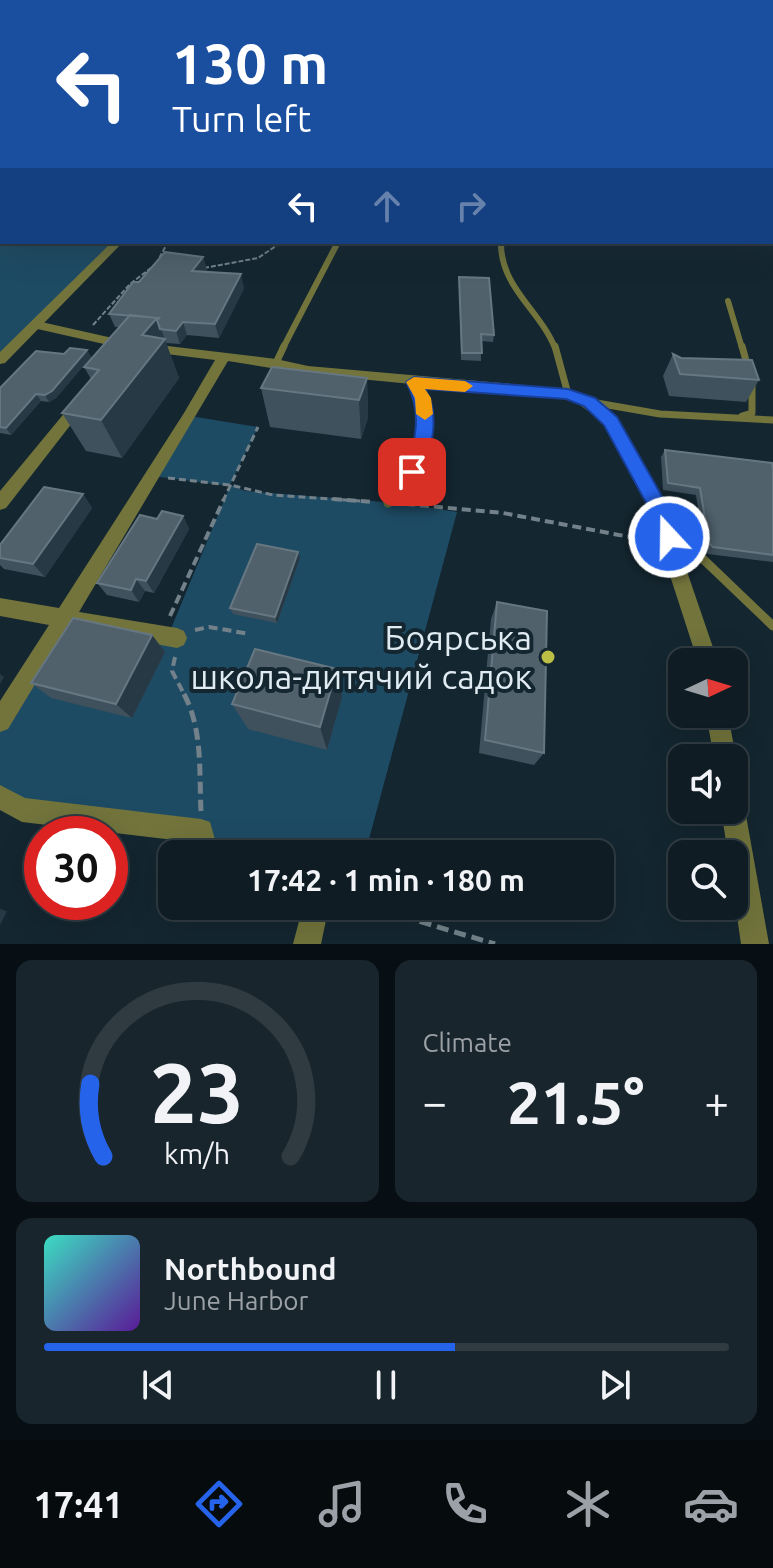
<!DOCTYPE html>
<meta charset="utf-8">
<style>
:root{--surface:#0f1c24;--page:#18252c;--text:#f1f3f6;--muted:#9ba1a6;--line:#2f3a41;--accent:#2563eb}
body{margin:0;font-family:Ubuntu,sans-serif;background:var(--page);color:var(--text);height:100vh;display:flex;flex-direction:column;font-size:30px;white-space:nowrap}
*{box-sizing:border-box;margin:0}
p{font-size:26px;color:var(--muted)}
.icon{flex:none;width:44px;height:44px;fill:none;stroke:currentColor;stroke-width:2;stroke-linecap:round;stroke-linejoin:round}
.map{position:relative;height:944px;overflow:hidden}
.side{display:flex;flex-direction:column;gap:16px;padding:16px;background:#080f14;flex:1}
.side>*{flex:none}
.top-card{position:absolute;left:0px;top:0px;width:774px;height:244px;box-shadow:0 8px 32px #0002,0 0 0 2px var(--line);background:#1a4fa0;color:#fff;overflow:hidden}
.needle{width:52px;rotate:86deg}
.fabs{position:absolute;left:668px;top:648px;display:grid;gap:16px}
.fabs a{display:grid;place-items:center;width:80px;height:80px;border-radius:16px;background:var(--surface);box-shadow:0 8px 32px #0002,0 0 0 2px var(--line);font-size:40px}
.speed{position:absolute;left:24px;top:816px;display:flex;gap:16px;font-size:40px;font-weight:700;text-align:center}
.speed>*{display:grid;place-content:center;width:104px;height:104px;border-radius:50%;background:var(--surface);box-shadow:0 8px 32px #0002,0 0 0 2px var(--line);line-height:1}
.speed .limit{border:12px solid #d22;background:#fff;color:#111}
.pin{position:absolute;display:grid;place-items:center;width:68px;height:68px;color:#fff;margin:-34px;border-radius:16px;box-shadow:0 4px 12px #0006}
.me{position:absolute;width:88px;margin:-44px;rotate:339deg;stroke-linejoin:round;filter:drop-shadow(0 0 6px #0008)}
.turn{display:flex;align-items:center;gap:28px;height:168px;padding:0 40px;font-size:36px}
.turn .icon{width:104px;height:104px;stroke-width:2.5}
.turn b{display:block;font-size:56px;line-height:68px}
.lanes{display:flex;align-items:center;height:76px;padding:0 40px;background:#0003;justify-content:center;gap:40px;direction:ltr}
.lanes .off{opacity:.35}
.big{font-size:60px;font-weight:700;line-height:1.1}
.side .tile{flex:1;display:flex;flex-direction:column;justify-content:center;gap:12px;min-width:0;padding:0 28px;border-radius:16px;background:var(--page)}
.side .dial{align-items:center;gap:0}
.dial svg{height:208px;overflow:visible;fill:none;stroke:var(--line);stroke-width:7;stroke-linecap:round;text-anchor:middle}
.dial text{fill:var(--text);stroke:none}
.song{display:flex;align-items:center;gap:24px}
.cover{width:96px;height:96px;border-radius:12px;background:linear-gradient(135deg,hsl(170 70% 55%),hsl(270 70% 35%))}
.played{height:8px;border-radius:4px;background:linear-gradient(90deg,var(--accent) 60%,var(--line) 60%)}
.keys{display:flex;justify-content:space-around;direction:ltr}
.heat{display:flex;justify-content:space-between;align-items:center;font-size:44px;direction:ltr}
.side .tiles{flex:1;display:grid;gap:16px;grid-template-columns:1fr 1fr}
.tile:last-child{grid-column:span 2}
.trip{position:absolute;left:158px;top:840px;width:456px;height:80px;border-radius:16px;background:var(--surface);box-shadow:0 8px 32px #0002,0 0 0 2px var(--line);font-weight:700;line-height:80px;text-align:center}
.tabs{display:flex;height:128px;justify-content:space-around;align-items:center;background:#060b0e;color:var(--muted)}
.tabs .icon{width:56px;height:56px}
.tabs .on{color:var(--accent)}
.tabs b{font-size:36px;color:var(--text)}
.map>svg:first-child{display:block}
.green{fill:#1e4b64}
.lines{fill:none;stroke-linecap:round;stroke-linejoin:round}
.path-far3{stroke:#73828a;stroke-width:2;stroke-dasharray:5 2;stroke-linecap:butt}
.path-far2{stroke:#73828a;stroke-width:3;stroke-dasharray:7 4;stroke-linecap:butt}
.path-far1{stroke:#73828a;stroke-width:4;stroke-dasharray:9 5;stroke-linecap:butt}
.path{stroke:#73828a;stroke-width:5;stroke-dasharray:12 6;stroke-linecap:butt}
.service-far2{stroke:#72743c;stroke-width:6}
.service-far1{stroke:#72743c;stroke-width:7}
.service{stroke:#72743c;stroke-width:9}
.minor{fill:#72743c;fill-rule:evenodd}
.tertiary{fill:#72743c;fill-rule:evenodd}
.wall{fill:#3f515c}
.shaded-wall{fill:#273944}
.building{fill:#50616c;stroke:#677781;stroke-width:2}
.route{fill:#2563eb;stroke:#184099;stroke-width:2}
.slow{fill:#f59e0b}
.poi-dot{fill:#bcbf44;stroke:#142630;stroke-width:3}
.labels{text-anchor:middle;dominant-baseline:central;stroke-width:8;stroke-linejoin:round;paint-order:stroke}
.near-poi-label{font-size:34px;fill:#e0ebf2;stroke:#142630;text-anchor:end}
</style>
<div class="map">
<svg width="773" height="944" viewBox="0 0 773 944">
<rect width="100%" height="100%" fill="#142630"/>
<path class="green" d="M0 134 2 242H118L0 362Z
M190 416 258 427 230 485 245 491 398 503 457 512 365 854H214L201 831 0 797V721L65 617 170 631 230 486 152 476Z"/>
<g class="lines">
<path class="path-far3" d="M156 264 168 242
M204 268 258 258 282 242
M93 325 130 284 156 264"/>
<path class="path-far2" d="M168 478 230 485 273 495 362 501
M223 501 258 427"/>
<path class="path-far1" d="M333 499 374 502
M406 504 503 513 651 541
M170 616 224 499
M195 630 209 627 250 634
M175 657 172 671 185 696"/>
<path class="path" d="M184 694C203 730 199 772 201 811
M368 906 495 944"/>
<path class="service-far2" d="M501 242C500 287 540 310 555 348
M728 301 742 348
M283 348 338 242"/>
<path class="service-far1" d="M555 346 568 394C618 419 627 456 653 501
M742 346 748 368
M276 363 284 346
M591 402 660 414 773 420
M742 416 752 413V381
M390 501C420 470 438 422 414 382"/>
<path class="service" d="M652 499 679 536 773 626
M388 503 392 499"/>
<path class="minor" d="M37 321 126 341 276 359 308 366 568 389 575 394 568 399 308 374 228 361 79 612 177 628 184 631 187 638 184 645 177 648 69 628 8 729 0 732V701L49 625 0 616V598L59 608 184 413 215 360 126 349 33 328V322Z
M81 397 88 402 86 405 6 508 0 510V491L76 399Z
M665 513 671 515 674 520 681 554 718 662H698L663 554 656 520 659 515Z
M706 714H728L736 758 734 764V758H714Z
M0 785 25 798 201 819 210 822 219 854H193L191 842 22 822 0 810Z
M734 798 741 802 745 810 769 944H741L734 895V854H728L721 810H734Z
M303 906H329L321 944H293Z"/>
<path class="tertiary" d="M112 242H123L5 363 0 364V352Z"/>
</g>
<path class="wall" d="M203 257 207 270 205 272 244 288 219 338 187 335 180 344 166 343 179 378 122 458 86 451 62 413 91 379 84 367 119 327H115L109 314Z
M459 277 494 335 493 342 481 341V361L461 360Z
M87 350 91 357 56 398 49 402 41 401 11 435 0 433V388L64 354Z
M673 354 681 358 759 380 746 402 669 396 663 376Z
M367 378 368 418 361 439 270 427 261 388Z
M665 450 773 469V562L708 554 704 549 696 495 663 490 661 457Z
M83 494 92 508 45 577 4 569 0 565V545Z
M183 516 189 529 154 593 145 591 139 602 107 595 97 583 157 519Z
M300 558 277 623 233 614 230 608Z
M497 602 544 753 534 765 479 753 491 619Z
M152 635 165 652 132 718 51 698 31 683Z
M337 669 342 697 327 750 248 729 232 704Z"/>
<path class="shaded-wall" d="M203 257 207 270 196 284 192 271Z
M241 274 244 288 219 338 215 324Z
M157 318 179 378 122 458 101 420 142 335Z
M183 322 187 335 180 344 176 331Z
M87 350 91 357 56 398 49 402 45 395Z
M367 378 368 418 361 439 359 400Z
M36 394 41 401 11 435 6 428Z
M83 494 92 508 45 577 33 564Z
M183 516 189 529 154 593 146 581Z
M298 552 300 558 277 623 275 617Z
M136 579 145 591 139 602 131 590Z
M152 635 165 652 132 718 116 704Z
M337 669 342 697 327 750 320 727Z
M0 674 4 677 0 684Z
M0 909 7 911 0 925Z"/>
<path class="building" d="M165 252 203 257 192 271 241 274 215 324 183 322 176 331 160 329 157 320 159 318 109 314 133 282H139Z
M459 277 489 278 494 335 481 334 482 353H462Z
M130 315 157 318 142 335 165 339 101 420 62 413 99 370 84 367Z
M70 348 87 350 52 391 45 395 36 394 6 428 0 427V388L36 351 64 354Z
M673 354 681 358 752 360 759 380 680 374Z
M272 367 367 378 359 400 261 388Z
M665 450 772 463 773 469V555L713 547 709 543 700 488 668 483Z
M44 487 83 494 33 564 0 558V545Z
M162 511 183 516 146 581 136 579 131 590 97 583 140 515 157 519Z
M257 544 298 552 275 617 230 608Z
M497 602 547 611 544 753 485 740Z
M73 618 152 635 116 704 31 683Z
M255 649 337 669 320 727 232 704Z"/>
<linearGradient id="sky" x2="0" y2="1"><stop stop-color="#0b151a"/><stop offset="0.5" stop-color="#344759"/><stop offset="1" stop-color="#344759" stop-opacity="0"/></linearGradient>
<rect width="773" height="266" fill="url(#sky)"/>
<path class="route" d="M414 377 568 389 595 398 617 417 672 514 679 537 676 543 669 545 662 543 656 521 604 425 584 406 566 399 425 389C441 414 432 452 419 477H406L403 472C417 444 422 410 406 382Z"/>
<path class="slow" d="M414 377 465 381 473 386 465 392 425 389 431 398 433 414 425 420 416 414 415 398 406 382Z"/>
<circle class="poi-dot" cx="548" cy="657" r="8"/>
<g class="labels">
<g class="near-poi-label">
<text x="532" y="637">Боярська<tspan x="532" dy="39">школа-дитячий садок</tspan></text>
</g>
</g>
</svg>
<div class="fabs">
<a><svg class="needle" viewBox="-14 -14 28 28"><path d="M0-13l5 13h-10z" fill="#e53935"/><path d="M0 13l5-13h-10z" fill="#9ba1a6"/></svg></a>
<a><svg class="icon" aria-label="sound" viewBox="0 0 24 24"><path d="M4 9h4l5-4v14l-5-4H4zM17 9q2 3 0 6"/></svg></a>
<a><svg class="icon" aria-label="search" viewBox="0 0 24 24"><circle cx="10" cy="10" r="6"/><path d="M15 15l6 6"/></svg></a>
</div>
<div class="speed"><div class="limit">30</div></div>
<div class="pin" style="left:412px;top:472px;background:#d93025"><svg class="icon" aria-label="arrive" viewBox="0 0 24 24"><path d="M6 21V4h12l-3 4 3 4H6"/></svg></div>
<svg class="me" style="left:669px;top:537px" viewBox="-20 -20 40 40"><circle r="17" fill="#2563eb" stroke="#fff" stroke-width="3"/><path d="M0-11L8 9 0 5-8 9z" fill="#fff"/></svg>
<div class="trip">17:42 · 1 min · 180 m</div>
<div class="top-card">
<div class="turn"><svg class="icon" aria-label="left" viewBox="0 0 24 24"><path d="M17 20v-9H6M10 6l-5 5 5 5"/></svg><div><b>130 m</b>Turn left</div></div>
<div class="lanes"><svg class="icon" aria-label="left" viewBox="0 0 24 24"><path d="M17 20v-9H6M10 6l-5 5 5 5"/></svg><svg class="icon off" aria-label="ahead" viewBox="0 0 24 24"><path d="M12 20V5M6 11l6-6 6 6"/></svg><svg class="icon off" aria-label="right" viewBox="0 0 24 24"><path d="M7 20v-9h11M14 6l5 5-5 5"/></svg></div>
</div>
</div>
<section class="side">
<div class="tiles">
<div class="tile dial"><svg viewBox="0 0 100 80">
<path d="M14 69A42 42 0 1 1 86 69"/>
<path d="M14 69A42 42 0 0 1 9 41" stroke="#2563eb"/>
<text x="50" y="56" font-size="32" font-weight="700">23</text>
<text x="50" y="72" font-size="11">km/h</text>
</svg></div>
<div class="tile"><p>Climate</p>
<div class="heat"><a>−</a><b class="big">21.5°</b><a>+</a></div>
</div>
<div class="tile">
<div class="song"><i class="cover"></i><div><b>Northbound</b><p>June Harbor</p></div></div>
<div class="played"></div>
<div class="keys"><svg class="icon" aria-label="previous" viewBox="0 0 24 24"><path d="M18 5L8 12l10 7zM5 5v14"/></svg><svg class="icon" aria-label="pause" viewBox="0 0 24 24"><path d="M8 5v14M16 5v14"/></svg><svg class="icon" aria-label="next" viewBox="0 0 24 24"><path d="M6 5l10 7-10 7zM19 5v14"/></svg></div>
</div>
</div>
</section>
<nav class="tabs">
<b>17:41</b>
<svg class="icon on" aria-label="directions" viewBox="0 0 24 24"><path d="M12 3l9 9-9 9-9-9zM9 14v-3h6M13 9l2 2-2 2"/></svg>
<svg class="icon" aria-label="music" viewBox="0 0 24 24"><path d="M9 18V5l10-2v13"/><circle cx="6" cy="18" r="3"/><circle cx="16" cy="16" r="3"/></svg>
<svg class="icon" aria-label="phone" viewBox="0 0 24 24"><path d="M5 4h4l2 5-3 2q2 4 5 5l2-3 5 2v4C11 20 4 13 5 4z"/></svg>
<svg class="icon" aria-label="climate" viewBox="0 0 24 24"><path d="M12 3v18M4 7l16 10M4 17L20 7"/></svg>
<svg class="icon" aria-label="car" viewBox="0 0 24 24"><path d="M5 17H2v-5l4-1 3-4h7l3 4 3 1v5h-3M9 17h6M6 11h13"/><circle cx="7" cy="17" r="2"/><circle cx="17" cy="17" r="2"/></svg>
</nav>
